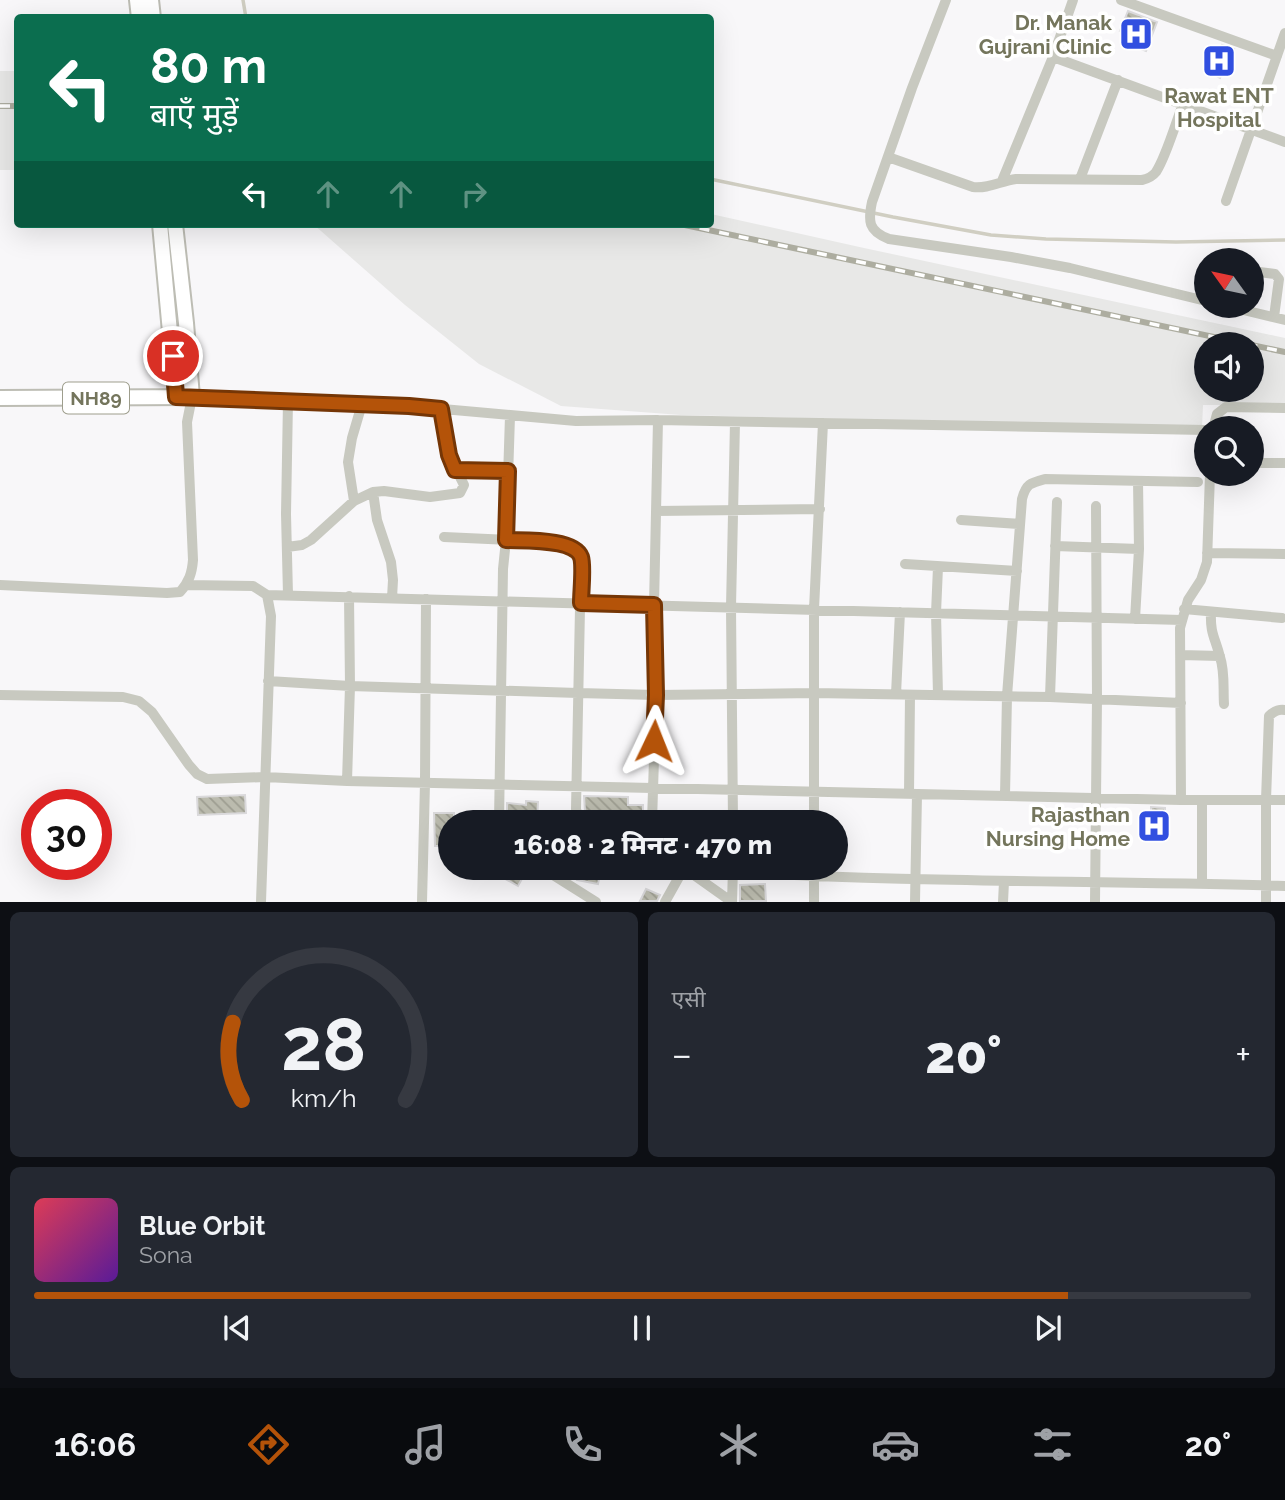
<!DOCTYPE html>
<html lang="hi">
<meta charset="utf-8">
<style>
:root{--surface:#171b24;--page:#242831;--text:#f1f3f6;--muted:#9ea1a6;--line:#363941;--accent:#b45309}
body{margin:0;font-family:Raleway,"Noto Sans Devanagari",sans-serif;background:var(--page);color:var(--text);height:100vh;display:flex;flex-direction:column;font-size:26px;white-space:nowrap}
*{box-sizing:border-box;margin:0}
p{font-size:23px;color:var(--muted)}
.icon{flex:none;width:38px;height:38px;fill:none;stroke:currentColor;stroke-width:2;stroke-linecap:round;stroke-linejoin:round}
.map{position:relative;height:902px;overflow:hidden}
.side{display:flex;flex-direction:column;gap:10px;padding:10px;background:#0d0f14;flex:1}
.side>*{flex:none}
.top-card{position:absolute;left:14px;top:14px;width:700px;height:214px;border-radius:7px;box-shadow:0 7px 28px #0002;background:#0b6e4f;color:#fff;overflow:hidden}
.needle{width:46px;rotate:303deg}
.buttons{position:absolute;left:1194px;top:248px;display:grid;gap:14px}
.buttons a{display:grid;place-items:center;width:70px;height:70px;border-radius:50%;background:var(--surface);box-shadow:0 7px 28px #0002;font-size:35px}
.speed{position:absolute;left:21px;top:789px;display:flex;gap:14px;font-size:35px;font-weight:700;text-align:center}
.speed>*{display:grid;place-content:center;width:91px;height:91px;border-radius:50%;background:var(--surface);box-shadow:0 7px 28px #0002;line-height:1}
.speed .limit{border:10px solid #d22;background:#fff;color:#111}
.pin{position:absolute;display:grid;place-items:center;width:60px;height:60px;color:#fff;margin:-30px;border:4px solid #fff;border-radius:50%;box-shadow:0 2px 7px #0007}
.me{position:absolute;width:77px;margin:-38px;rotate:2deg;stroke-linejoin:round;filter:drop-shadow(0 0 5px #0008)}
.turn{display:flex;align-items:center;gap:24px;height:147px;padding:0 21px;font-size:32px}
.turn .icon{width:91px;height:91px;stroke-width:2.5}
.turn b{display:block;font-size:49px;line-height:60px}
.lanes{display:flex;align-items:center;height:66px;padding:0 21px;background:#0003;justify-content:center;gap:35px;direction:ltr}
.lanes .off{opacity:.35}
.big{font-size:52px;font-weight:800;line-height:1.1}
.side .tile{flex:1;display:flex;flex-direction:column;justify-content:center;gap:10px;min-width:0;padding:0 24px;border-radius:10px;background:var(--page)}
.side .dial{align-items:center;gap:0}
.dial svg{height:182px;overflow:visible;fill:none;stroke:var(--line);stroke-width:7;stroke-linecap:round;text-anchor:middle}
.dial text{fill:var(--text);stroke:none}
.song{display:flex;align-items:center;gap:21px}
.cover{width:84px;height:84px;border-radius:10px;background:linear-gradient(135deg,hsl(350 70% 55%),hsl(270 70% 35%))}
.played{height:7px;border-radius:4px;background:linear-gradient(90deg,var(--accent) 85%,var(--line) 85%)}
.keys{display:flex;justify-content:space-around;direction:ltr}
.heat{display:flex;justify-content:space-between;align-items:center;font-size:38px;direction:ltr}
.side .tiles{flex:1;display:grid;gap:10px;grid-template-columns:1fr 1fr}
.tile:last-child{grid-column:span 2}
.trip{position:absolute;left:438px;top:810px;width:410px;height:70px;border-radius:35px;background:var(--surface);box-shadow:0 7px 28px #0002;font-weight:800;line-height:70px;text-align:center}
.menu{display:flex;height:112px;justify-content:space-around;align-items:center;background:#090b0e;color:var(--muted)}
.menu .icon{width:49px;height:49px}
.menu .current{color:var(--accent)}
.menu b{font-size:32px;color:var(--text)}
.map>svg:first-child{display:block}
.built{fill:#e8e8e7;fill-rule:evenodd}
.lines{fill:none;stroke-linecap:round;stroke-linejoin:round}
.stream{stroke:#d0cec2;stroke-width:3.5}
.building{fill:url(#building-back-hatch);stroke:#dad9db;stroke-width:2}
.major-casing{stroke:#bdbdb4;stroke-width:18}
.minor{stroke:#c8c9c0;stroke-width:10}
.major{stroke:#fff;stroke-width:14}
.rail-casing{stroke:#adada0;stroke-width:6}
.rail{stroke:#fff;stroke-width:3.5;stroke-dasharray:10;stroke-linecap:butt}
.route-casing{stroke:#753606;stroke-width:18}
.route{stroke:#b45309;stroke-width:12}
.labels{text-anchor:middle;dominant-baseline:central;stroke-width:7;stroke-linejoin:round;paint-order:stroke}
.shield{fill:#fff;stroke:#9e9e8d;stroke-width:2}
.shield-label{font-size:19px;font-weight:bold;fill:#74755c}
.poi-label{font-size:21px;font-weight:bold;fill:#74755c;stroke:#fff;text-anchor:end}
</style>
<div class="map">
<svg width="1285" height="902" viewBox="0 0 1285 902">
<defs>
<pattern id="building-back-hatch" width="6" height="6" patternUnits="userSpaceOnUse" patternTransform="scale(1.75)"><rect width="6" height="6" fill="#bbbbae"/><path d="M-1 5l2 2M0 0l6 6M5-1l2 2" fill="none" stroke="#9d9d91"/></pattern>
</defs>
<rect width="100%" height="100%" fill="#f8f7f9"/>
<path class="built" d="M0 71H17V170H0Z
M711 214 864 248 1285 338V405H1203L1202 428 681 415 561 406 479 364 405 305 313 224H710ZM1206 345H1251V390H1206Z"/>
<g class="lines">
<path class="stream" d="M243 0 246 18
M710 179 893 217 991 235 1046 239 1176 242 1285 240"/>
</g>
<path class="building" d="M1128 11 1157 22 1146 51 1125 43 1129 34 1120 31Z
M1222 45 1234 49 1220 78 1205 70 1215 48 1219 50Z
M245 795 246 813 198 815 197 797Z
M584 796 628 797V805H643V822H599L585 811Z
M526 801 538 802 537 822H507V803L526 805Z
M1151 807 1165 808V841H1151Z
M434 813H454V822H450V846H435Z
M486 868H528L518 886Z
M580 870 600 874 598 884 577 880Z
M765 884 766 901H740V885Z
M646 889 660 895 657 901H640Z"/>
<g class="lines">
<defs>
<path id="major" d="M137 0 139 18
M151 0 153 18
M160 224 176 397
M0 398 192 397 186 323 175 224"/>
</defs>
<use href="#major" class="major-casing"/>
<path class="minor" d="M946 0 912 88 872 202C868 221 868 231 889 239L1011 257 1070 268 1206 301
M1121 0 1277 56
M1053 57 1285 142
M888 157 973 187C988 189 1001 181 1016 179L1142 180C1147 179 1152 177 1156 172 1166 157 1176 122 1183 104
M1080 179 1118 80
M1002 181 1053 57 1073 0
M1226 201 1285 33
M1251 271 1275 274 1279 279 1274 317
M1227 306 1285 320
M1213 429 1217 414 1226 407 1285 408
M1251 463H1285
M455 470 508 471
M373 492 377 520 391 562 393 580 392 598
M354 501 348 462 352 438 362 404
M656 511 820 509
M961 520 1020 524
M444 537 554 542C566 545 574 547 581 558L576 809 578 816 586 822
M1055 546 1139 549
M287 547 302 545 311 540 354 501 373 492 384 491 430 497 460 493 464 485 449 455 441 409
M1207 553 1285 554
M905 564 1017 571
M938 567 936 613 938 695
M0 585 167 593 180 592C189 582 192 573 193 560L187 422 192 397 409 406 576 421 658 420 1206 430
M187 585 253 586 267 595 271 616 261 902
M267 595 1182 620
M288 595 286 514 288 401
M1184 609 1282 618
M1211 612C1210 634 1215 637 1220 657 1225 671 1223 689 1224 704
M1135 619 1139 549 1138 481
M1181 655 1220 656
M268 681 350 686 578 693 656 695 814 693 1050 697 1181 703
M896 694 900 612
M0 695 123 697 139 701 152 712 189 765 197 774 207 779 265 777 347 781 1181 800H1285
M1050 697 1057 502
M347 781 350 686 349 596
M909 794 910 695
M1005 796 1007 696 1022 499C1026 484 1030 483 1045 479L1198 482
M1181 800 1180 628 1188 600 1201 580 1207 562 1210 474
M499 822 503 569 506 540 510 416
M652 822 656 695 654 605 658 420
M733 822 731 607 735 422
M814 822V609L823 423
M542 868 596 902
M684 868 732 902
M814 868V902
M733 872C917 883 1101 880 1285 886
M1202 884V800
M422 902 425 783 426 599
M665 902 684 868
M732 902 733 868
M915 902 917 794
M1003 902 1004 882
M1095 902 1097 698 1096 506
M1266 902V800L1269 716C1274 711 1278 709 1285 710"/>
<use href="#major" class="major"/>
<defs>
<path id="rail" d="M0 106H18
M680 224 1285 352"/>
</defs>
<use href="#rail" class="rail-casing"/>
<use href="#rail" class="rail"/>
</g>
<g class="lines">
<defs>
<path id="route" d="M173 356 176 397 409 406 441 409 449 455 455 470 508 471 506 540C523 541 574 538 581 557 584 566 581 592 581 603L654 605 656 695 654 741"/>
</defs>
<use href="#route" class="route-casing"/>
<use href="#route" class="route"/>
</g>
<defs>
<symbol id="hospital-square" viewBox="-11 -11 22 22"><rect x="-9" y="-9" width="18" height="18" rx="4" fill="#314fe0" stroke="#fff"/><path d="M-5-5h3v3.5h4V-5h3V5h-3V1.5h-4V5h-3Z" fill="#fff"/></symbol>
</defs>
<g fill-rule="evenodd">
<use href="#hospital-square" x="1117" y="15" width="38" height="38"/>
<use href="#hospital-square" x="1200" y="42" width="38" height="38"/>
<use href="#hospital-square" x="1135" y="807" width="38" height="38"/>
</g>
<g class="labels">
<rect class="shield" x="63" y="382.5" width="66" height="31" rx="5"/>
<g class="shield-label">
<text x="96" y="398">NH89</text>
</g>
<g class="poi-label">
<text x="1112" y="22">Dr. Manak<tspan x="1112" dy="24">Gujrani Clinic</tspan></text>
<text x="1219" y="95" text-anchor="middle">Rawat ENT<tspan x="1219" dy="24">Hospital</tspan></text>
<text x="1130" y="814">Rajasthan<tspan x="1130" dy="24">Nursing Home</tspan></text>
</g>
</g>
</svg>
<div class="buttons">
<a><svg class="needle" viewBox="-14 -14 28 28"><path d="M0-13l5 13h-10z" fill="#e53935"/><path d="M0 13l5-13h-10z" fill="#9ea1a6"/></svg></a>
<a><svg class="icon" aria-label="sound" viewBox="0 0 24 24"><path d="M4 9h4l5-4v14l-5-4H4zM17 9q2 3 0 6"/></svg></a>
<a><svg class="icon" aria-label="search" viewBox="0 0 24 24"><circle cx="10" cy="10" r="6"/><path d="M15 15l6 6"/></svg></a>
</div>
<div class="speed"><div class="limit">30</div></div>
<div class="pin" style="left:173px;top:356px;background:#d93025"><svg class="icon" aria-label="arrive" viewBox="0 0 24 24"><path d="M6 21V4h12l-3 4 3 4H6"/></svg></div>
<svg class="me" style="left:654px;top:741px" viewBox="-20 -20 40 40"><path d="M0-17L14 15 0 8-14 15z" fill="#b45309" stroke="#fff" stroke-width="4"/></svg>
<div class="trip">16:08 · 2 मिनट · 470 m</div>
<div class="top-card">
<div class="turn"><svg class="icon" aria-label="left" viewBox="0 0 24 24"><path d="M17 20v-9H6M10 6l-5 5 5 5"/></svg><div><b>80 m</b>बाएँ मुड़ें</div></div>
<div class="lanes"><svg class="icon" aria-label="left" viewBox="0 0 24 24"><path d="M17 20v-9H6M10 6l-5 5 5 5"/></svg><svg class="icon off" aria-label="ahead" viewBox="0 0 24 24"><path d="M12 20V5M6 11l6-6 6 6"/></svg><svg class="icon off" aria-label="ahead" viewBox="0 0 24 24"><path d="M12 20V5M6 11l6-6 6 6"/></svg><svg class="icon off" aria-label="right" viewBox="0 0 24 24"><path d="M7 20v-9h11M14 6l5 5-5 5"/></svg></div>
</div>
</div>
<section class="side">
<div class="tiles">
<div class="tile dial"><svg viewBox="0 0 100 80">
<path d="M14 69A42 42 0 1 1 86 69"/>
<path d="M14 69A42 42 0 0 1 10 35" stroke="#b45309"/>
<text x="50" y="56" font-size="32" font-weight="700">28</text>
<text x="50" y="72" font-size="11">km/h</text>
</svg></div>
<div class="tile"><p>एसी</p>
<div class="heat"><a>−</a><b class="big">20°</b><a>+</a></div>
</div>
<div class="tile">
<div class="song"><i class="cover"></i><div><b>Blue Orbit</b><p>Sona</p></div></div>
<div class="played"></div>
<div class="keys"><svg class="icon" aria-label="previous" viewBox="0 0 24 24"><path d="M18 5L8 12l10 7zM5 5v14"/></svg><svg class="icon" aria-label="pause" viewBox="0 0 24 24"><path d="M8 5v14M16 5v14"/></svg><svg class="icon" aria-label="next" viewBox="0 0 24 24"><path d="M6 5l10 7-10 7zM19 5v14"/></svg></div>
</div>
</div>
</section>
<nav class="menu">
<b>16:06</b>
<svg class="icon current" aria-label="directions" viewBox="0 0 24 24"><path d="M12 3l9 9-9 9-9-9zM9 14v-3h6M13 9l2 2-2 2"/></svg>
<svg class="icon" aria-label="music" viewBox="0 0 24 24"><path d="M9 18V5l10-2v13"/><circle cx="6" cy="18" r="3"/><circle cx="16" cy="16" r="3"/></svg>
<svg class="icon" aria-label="phone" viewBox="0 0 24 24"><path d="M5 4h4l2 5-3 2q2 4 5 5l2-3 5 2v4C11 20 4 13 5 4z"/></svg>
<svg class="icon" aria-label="climate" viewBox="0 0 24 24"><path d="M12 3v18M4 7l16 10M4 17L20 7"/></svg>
<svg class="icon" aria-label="car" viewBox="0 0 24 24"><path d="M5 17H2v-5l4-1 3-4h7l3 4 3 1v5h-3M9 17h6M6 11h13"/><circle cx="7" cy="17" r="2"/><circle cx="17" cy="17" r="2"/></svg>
<svg class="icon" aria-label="filters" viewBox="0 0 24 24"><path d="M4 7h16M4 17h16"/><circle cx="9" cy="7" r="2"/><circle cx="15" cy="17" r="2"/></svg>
<b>20°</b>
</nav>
